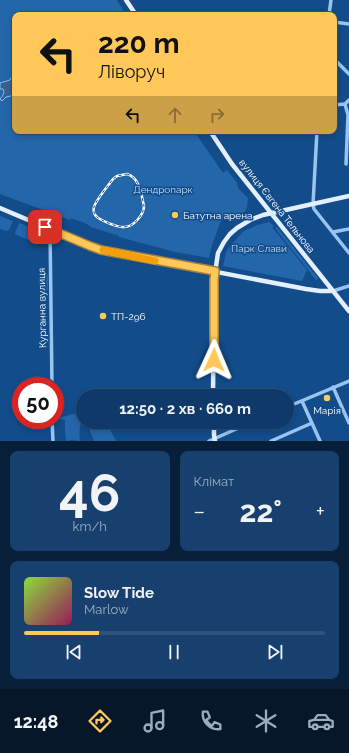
<!DOCTYPE html>
<html lang="uk">
<meta charset="utf-8">
<style>
:root{--surface:#0e3968;--page:#17406e;--text:#f1f3f6;--muted:#9bacc0;--line:#2e537c;--accent:#ffc859}
body{margin:0;font-family:Raleway,sans-serif;background:var(--page);color:var(--text);height:100vh;display:flex;flex-direction:column;font-size:15px;white-space:nowrap}
*{box-sizing:border-box;margin:0}
p{font-size:13px;color:var(--muted)}
.icon{flex:none;width:22px;height:22px;fill:none;stroke:currentColor;stroke-width:2;stroke-linecap:round;stroke-linejoin:round}
.map{position:relative;height:441px;overflow:hidden}
.panel{display:flex;flex-direction:column;gap:10px;padding:10px;background:#081f39;flex:1}
.panel>*{flex:none}
.banner{position:absolute;left:12px;top:12px;width:325px;height:122px;border-radius:8px;box-shadow:0 2px 6px #0003,0 0 0 1px var(--line);background:#ffc859;color:#111;overflow:hidden}
.speed{position:absolute;left:12px;top:377px;display:flex;gap:8px;font-size:20px;font-weight:700;text-align:center}
.speed>*{display:grid;place-content:center;width:52px;height:52px;border-radius:50%;background:var(--surface);box-shadow:0 2px 6px #0003,0 0 0 1px var(--line);line-height:1}
.speed .limit{border:6px solid #d22;background:#fff;color:#111}
.pin{position:absolute;display:grid;place-items:center;width:34px;height:34px;color:#fff;margin:-17px;border-radius:8px;box-shadow:0 2px 6px #0006}
.me{position:absolute;width:44px;margin:-22px;rotate:1deg;stroke-linejoin:round;filter:drop-shadow(0 0 3px #0008)}
.turn{display:flex;align-items:center;gap:14px;height:84px;padding:0 20px;font-size:18px}
.turn .icon{width:52px;height:52px;stroke-width:2.5}
.turn b{display:block;font-size:28px;line-height:34px}
.lanes{display:flex;align-items:center;height:38px;padding:0 20px;background:#0003;justify-content:center;gap:20px;direction:ltr}
.lanes .off{opacity:.35}
.big{font-size:30px;font-weight:700;line-height:1.1}
.panel .card{flex:1;display:flex;flex-direction:column;justify-content:center;gap:6px;min-width:0;padding:0 14px;border-radius:8px;background:var(--page)}
.panel .dial{align-items:center;gap:0}
.dial b{font-size:52px;line-height:1}
.song{display:flex;align-items:center;gap:12px}
.cover{width:48px;height:48px;border-radius:6px;background:linear-gradient(135deg,hsl(90 70% 55%),hsl(330 70% 35%))}
.played{height:4px;border-radius:2px;background:linear-gradient(90deg,var(--accent) 25%,var(--line) 25%)}
.keys{display:flex;justify-content:space-around;direction:ltr}
.heat{display:flex;justify-content:space-between;align-items:center;font-size:22px;direction:ltr}
.panel .tiles{flex:1;display:grid;gap:10px;grid-template-columns:1fr 1fr}
.card:last-child{grid-column:span 2}
.trip{position:absolute;left:76px;top:389px;width:218px;height:40px;border-radius:20px;background:var(--surface);box-shadow:0 2px 6px #0003,0 0 0 1px var(--line);font-weight:700;line-height:40px;text-align:center}
.menu{display:flex;height:64px;justify-content:space-around;align-items:center;background:#06172a;color:var(--muted)}
.menu .icon{width:28px;height:28px}
.menu .on{color:var(--accent)}
.menu b{font-size:18px;color:var(--text)}
.map>svg:first-child{display:block}
.green{fill:#2466aa}
.water{fill:#36618f;stroke:#8ac0f4}
.lines{fill:none;stroke-linecap:round;stroke-linejoin:round}
.minor{stroke:#99c4f1;stroke-width:3.5}
.major{stroke:#e3efff;stroke-width:4.5}
.rail-casing{stroke:#fff;stroke-width:2.5}
.rail{stroke:#124c8a;stroke-width:1;stroke-dasharray:3;stroke-linecap:butt}
.route-casing{stroke:#a6823a;stroke-width:10}
.route{stroke:#ffc859;stroke-width:7}
.slow{stroke:#f59e0b;stroke-width:7}
.poi-dot{fill:#ffc859;stroke:#124c8a;stroke-width:1.5}
.labels{text-anchor:middle;dominant-baseline:central;stroke-width:3;stroke-linejoin:round;paint-order:stroke}
.park-label{font-size:10px;fill:#bfdefc;stroke:#124c8a}
.street-label{font-size:10px;fill:#fff;stroke:#124c8a}
.poi-label{font-size:10px;fill:#fff;stroke:#124c8a;text-anchor:start}
</style>
<div class="map">
<svg width="349" height="441" viewBox="0 0 349 441">
<rect width="100%" height="100%" fill="#124c8a"/>
<path class="green" d="M0 0H117L126 15H15V131H194L223 173 227 170 237 183 238 188 248 198 247 206 245 212 226 215 220 223 212 245 209 258 175 252 119 237V236L91 227C86 222 77 221 71 218L70 220 0 194Z
M0 216 13 221 9 230 6 231 0 229Z
M269 222 270 223 274 226 272 227 307 270 302 281 223 266 226 253 229 247 244 231 257 225Z
M19 223 36 229 31 241 16 235 15 233Z
M277 227 318 278V279L316 280 275 228Z
M41 272 48 275V290H40L38 280Z
M73 414C77 414 81 415 83 418 79 427 79 432 80 441L72 440 66 441 65 430V420C63 419 61 419 58 420V422H56L55 419 56 417H62Z
M94 422H106L116 441H98L97 439 98 441H94L90 431V429L92 428V425Z"/>
<path class="water" d="M15 71V95L6 97 2 101 0 99C3 96 5 92 3 89H0V83L10 80Z"/>
<g class="lines">
<path class="minor" d="M329 15 331 0
M334 22 349 24
M334 59 349 74
M345 104 348 115 346 164
M334 105 345 104 349 100
M317 131 313 204 314 209 349 253
M50 229 52 386
M333 232 349 229
M333 291 349 286
M333 387 349 423
M302 401 320 441
M287 407 349 381
M52 420 53 441
M209 441 252 422
M271 441 312 423"/>
<path class="major" d="M126 0 136 15
M210 131 232 164 349 311
M0 208 90 246 101 250 306 289 320 291H333
M213 396 214 280 218 253 224 242 230 234 237 228 250 220 263 215 349 196
M214 422V435L215 441"/>
<defs>
<path id="rail" d="M127 174C140 178 141 194 144 206 144 214 134 227 124 227 119 228 99 220 96 216 94 214 93 210 94 207 96 200 108 186 113 179L117 176Z"/>
</defs>
<use href="#rail" class="rail-casing"/>
<use href="#rail" class="rail"/>
</g>
<g class="lines">
<defs>
<path id="route" d="M45 227 90 246 101 250 215 271 214 280V360"/>
</defs>
<use href="#route" class="route-casing"/>
<use href="#route" class="route"/>
<path class="slow" d="M103 250 155 261"/>
</g>
<g class="poi-dot">
<circle cx="175" cy="215" r="4"/>
<circle cx="103" cy="316" r="4"/>
<circle cx="327" cy="398" r="4"/>
</g>
<g class="labels">
<g class="park-label">
<text x="163" y="189">Дендропарк</text>
<text x="259" y="248">Парк Слави</text>
</g>
<g class="street-label">
<text transform="translate(277 206) rotate(52)">вулиця Євгена Тельнова</text>
<text transform="translate(42 308) rotate(-91)">Курганна вулиця</text>
</g>
<g class="poi-label">
<text x="183" y="215">Батутна арена</text>
<text x="111" y="316">ТП-296</text>
<text x="327" y="410" text-anchor="middle">Марія</text>
</g>
</g>
</svg>
<div class="speed"><div class="limit">50</div></div>
<div class="pin" style="left:45px;top:227px;background:#d93025"><svg class="icon" aria-label="arrive" viewBox="0 0 24 24"><path d="M6 21V4h12l-3 4 3 4H6"/></svg></div>
<svg class="me" style="left:214px;top:360px" viewBox="-20 -20 40 40"><path d="M0-17L14 15 0 8-14 15z" fill="#ffc859" stroke="#fff" stroke-width="4"/></svg>
<div class="trip">12:50 · 2 хв · 660 m</div>
<div class="banner">
<div class="turn"><svg class="icon" aria-label="left" viewBox="0 0 24 24"><path d="M17 20v-9H6M10 6l-5 5 5 5"/></svg><div><b>220 m</b>Ліворуч</div></div>
<div class="lanes"><svg class="icon" aria-label="left" viewBox="0 0 24 24"><path d="M17 20v-9H6M10 6l-5 5 5 5"/></svg><svg class="icon off" aria-label="ahead" viewBox="0 0 24 24"><path d="M12 20V5M6 11l6-6 6 6"/></svg><svg class="icon off" aria-label="right" viewBox="0 0 24 24"><path d="M7 20v-9h11M14 6l5 5-5 5"/></svg></div>
</div>
</div>
<section class="panel">
<div class="tiles">
<div class="card dial"><b>46</b><p>km/h</p></div>
<div class="card"><p>Клімат</p>
<div class="heat"><a>−</a><b class="big">22°</b><a>+</a></div>
</div>
<div class="card">
<div class="song"><i class="cover"></i><div><b>Slow Tide</b><p>Marlow</p></div></div>
<div class="played"></div>
<div class="keys"><svg class="icon" aria-label="previous" viewBox="0 0 24 24"><path d="M18 5L8 12l10 7zM5 5v14"/></svg><svg class="icon" aria-label="pause" viewBox="0 0 24 24"><path d="M8 5v14M16 5v14"/></svg><svg class="icon" aria-label="next" viewBox="0 0 24 24"><path d="M6 5l10 7-10 7zM19 5v14"/></svg></div>
</div>
</div>
</section>
<nav class="menu">
<b>12:48</b>
<svg class="icon on" aria-label="directions" viewBox="0 0 24 24"><path d="M12 3l9 9-9 9-9-9zM9 14v-3h6M13 9l2 2-2 2"/></svg>
<svg class="icon" aria-label="music" viewBox="0 0 24 24"><path d="M9 18V5l10-2v13"/><circle cx="6" cy="18" r="3"/><circle cx="16" cy="16" r="3"/></svg>
<svg class="icon" aria-label="phone" viewBox="0 0 24 24"><path d="M5 4h4l2 5-3 2q2 4 5 5l2-3 5 2v4C11 20 4 13 5 4z"/></svg>
<svg class="icon" aria-label="climate" viewBox="0 0 24 24"><path d="M12 3v18M4 7l16 10M4 17L20 7"/></svg>
<svg class="icon" aria-label="car" viewBox="0 0 24 24"><path d="M5 17H2v-5l4-1 3-4h7l3 4 3 1v5h-3M9 17h6M6 11h13"/><circle cx="7" cy="17" r="2"/><circle cx="17" cy="17" r="2"/></svg>
</nav>
